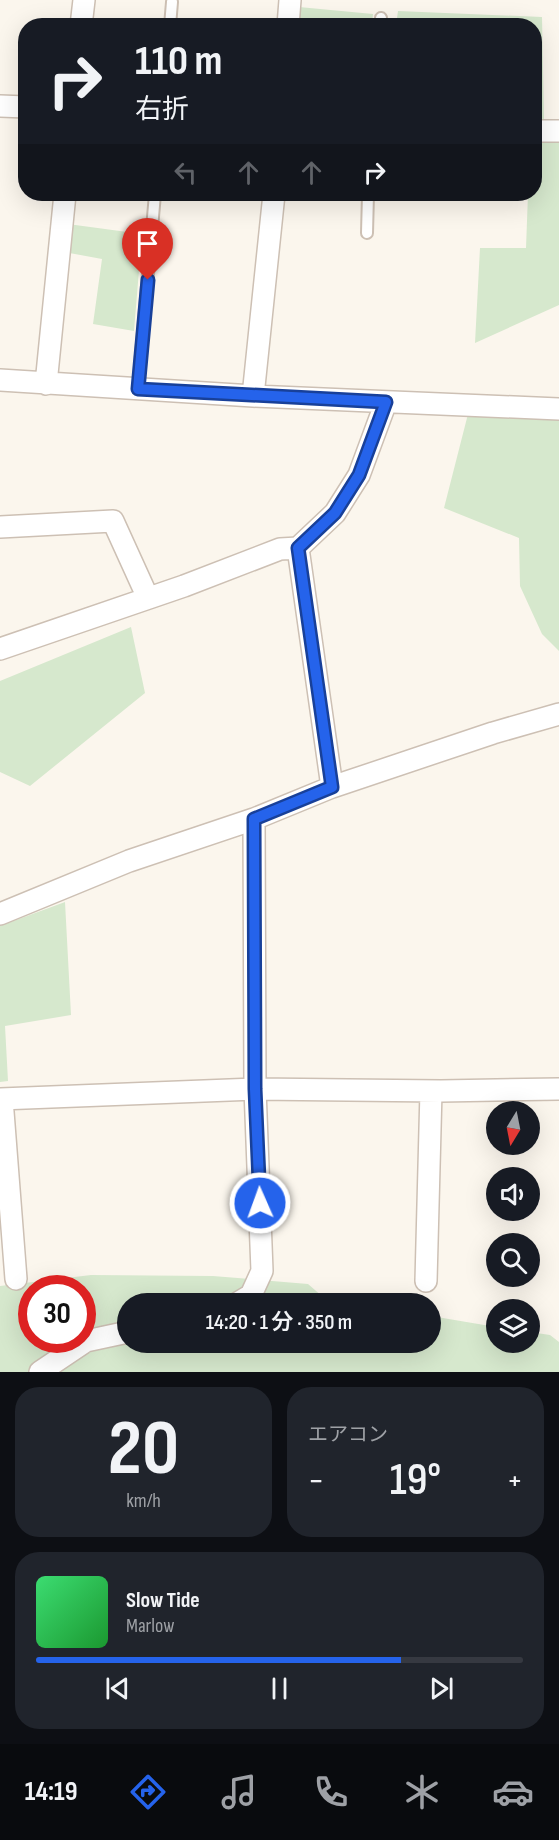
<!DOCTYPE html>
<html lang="ja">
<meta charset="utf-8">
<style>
:root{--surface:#171b24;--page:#20242c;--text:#f1f3f6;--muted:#9ea1a6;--line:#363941;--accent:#2563eb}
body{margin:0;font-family:"Sofia Sans Condensed","Noto Sans JP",sans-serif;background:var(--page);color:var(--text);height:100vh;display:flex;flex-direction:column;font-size:22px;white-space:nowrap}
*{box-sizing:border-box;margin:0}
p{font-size:20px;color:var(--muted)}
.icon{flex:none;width:33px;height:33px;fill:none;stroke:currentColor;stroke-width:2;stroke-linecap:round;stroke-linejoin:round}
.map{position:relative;height:1372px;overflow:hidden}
.details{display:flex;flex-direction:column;gap:15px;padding:15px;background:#0d0f14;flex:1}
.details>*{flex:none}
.guide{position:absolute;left:18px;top:18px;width:524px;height:183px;border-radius:24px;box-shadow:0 6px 24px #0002;background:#171b24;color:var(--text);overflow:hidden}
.needle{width:39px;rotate:190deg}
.buttons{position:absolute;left:486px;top:1101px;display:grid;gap:12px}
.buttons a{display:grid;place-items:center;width:54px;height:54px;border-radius:50%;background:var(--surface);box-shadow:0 6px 24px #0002;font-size:30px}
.speed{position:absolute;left:18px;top:1275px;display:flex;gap:12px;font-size:30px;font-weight:700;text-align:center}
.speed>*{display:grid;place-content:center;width:78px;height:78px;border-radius:50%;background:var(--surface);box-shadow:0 6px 24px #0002;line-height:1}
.speed .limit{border:9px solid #d22;background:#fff;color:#111}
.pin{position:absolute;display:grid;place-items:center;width:51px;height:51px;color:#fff;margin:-62px -26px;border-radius:50% 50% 50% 0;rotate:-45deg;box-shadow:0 0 6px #0007}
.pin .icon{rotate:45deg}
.me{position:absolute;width:66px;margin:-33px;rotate:358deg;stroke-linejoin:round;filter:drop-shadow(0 0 4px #0008)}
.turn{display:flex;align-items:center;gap:21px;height:126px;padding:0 18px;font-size:27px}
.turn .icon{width:78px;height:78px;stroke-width:2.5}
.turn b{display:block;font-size:42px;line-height:51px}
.lanes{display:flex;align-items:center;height:57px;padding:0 18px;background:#0003;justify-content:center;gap:30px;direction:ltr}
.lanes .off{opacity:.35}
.big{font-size:45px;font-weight:600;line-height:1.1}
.details .card{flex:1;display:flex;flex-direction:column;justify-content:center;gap:9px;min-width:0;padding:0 21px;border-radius:24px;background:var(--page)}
.details .dial{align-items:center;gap:0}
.dial b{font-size:78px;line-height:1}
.song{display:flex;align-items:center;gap:18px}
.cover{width:72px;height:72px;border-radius:9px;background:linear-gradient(135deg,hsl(140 70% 55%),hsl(130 70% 35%))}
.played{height:6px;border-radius:3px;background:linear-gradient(90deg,var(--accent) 75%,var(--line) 75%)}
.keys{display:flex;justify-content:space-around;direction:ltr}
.heat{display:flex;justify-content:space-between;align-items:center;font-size:33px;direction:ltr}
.details .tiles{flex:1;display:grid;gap:15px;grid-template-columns:1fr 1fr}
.card:last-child{grid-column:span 2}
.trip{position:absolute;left:117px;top:1293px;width:324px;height:60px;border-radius:30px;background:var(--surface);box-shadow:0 6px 24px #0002;font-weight:600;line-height:60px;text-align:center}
.tab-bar{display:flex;height:96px;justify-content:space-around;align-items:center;background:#090b0e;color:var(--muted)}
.tab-bar .icon{width:42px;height:42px}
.tab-bar .selected{color:var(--accent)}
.tab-bar b{font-size:27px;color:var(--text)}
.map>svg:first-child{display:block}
.green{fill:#d6e8cd;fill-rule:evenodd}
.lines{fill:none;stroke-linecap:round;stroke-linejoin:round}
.service-casing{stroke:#cdc0b4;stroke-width:14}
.minor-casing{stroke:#cdc0b4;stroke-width:24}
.service{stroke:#fff;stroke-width:10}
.minor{stroke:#fff;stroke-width:21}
.route-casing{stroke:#184099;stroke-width:15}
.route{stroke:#2563eb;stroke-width:10}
</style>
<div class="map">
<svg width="559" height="1372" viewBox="0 0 559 1372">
<rect width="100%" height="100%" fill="#fbf6ed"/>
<path class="green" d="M299 7 373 14 372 25 304 26 298 24Z
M398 11 542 17 544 119 534 118V26L396 25Z
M534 133H559V305L475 343 480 248H526L528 194H534Z
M68 224 142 234 134 331 93 324 102 259 64 252Z
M468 414 559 417V651L542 634 520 586 519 538 444 508Z
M131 627 145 693 30 786 0 772V681Z
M65 902 71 1015 5 1026 8 1081 0 1082V926Z
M91 1275 213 1276 308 1284 330 1303 336 1302 348 1303 128 1304V1342H430L431 1316 496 1327V1342H530V1332L550 1335 559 1342V1372H0V1286ZM32 1288H82V1340H32Z"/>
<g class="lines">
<defs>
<path id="service" d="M170 26 172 2
M380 26 381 18
M367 233 368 194
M138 389 155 194"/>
<path id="minor" d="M81 26 84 0
M288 26 290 0
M0 106 26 107
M534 131H559
M0 380 253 396 559 409
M46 384 65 194
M253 396 274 194
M0 527 113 521 148 598
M298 548 332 787
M0 649 184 586 280 549 298 548 335 513 359 475 386 402
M0 914 129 861 254 819 332 787 493 733 559 714
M0 1099 255 1089 441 1091 559 1089
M2 1099 16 1279
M426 1281 431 1091
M236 1304 251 1295 262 1271 255 1089 254 819
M40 1372 86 1341 128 1332"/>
</defs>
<use href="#service" class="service-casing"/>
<use href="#minor" class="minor-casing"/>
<use href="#service" class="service"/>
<use href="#minor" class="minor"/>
</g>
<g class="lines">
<defs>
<path id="route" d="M148 280 138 389 386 402 359 475 335 513 298 548 332 787 254 819 255 1089 260 1203"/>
</defs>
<use href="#route" class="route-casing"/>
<use href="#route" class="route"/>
</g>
</svg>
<div class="buttons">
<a><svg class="needle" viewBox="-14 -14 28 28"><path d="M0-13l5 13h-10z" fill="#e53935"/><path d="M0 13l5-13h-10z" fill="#9ea1a6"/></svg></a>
<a><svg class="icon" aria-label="sound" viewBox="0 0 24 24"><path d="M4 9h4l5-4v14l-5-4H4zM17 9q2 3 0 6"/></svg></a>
<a><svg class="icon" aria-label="search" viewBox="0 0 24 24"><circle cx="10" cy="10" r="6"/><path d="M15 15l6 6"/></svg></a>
<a><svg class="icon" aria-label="layers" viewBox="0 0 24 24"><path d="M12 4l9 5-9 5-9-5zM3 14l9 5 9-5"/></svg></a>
</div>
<div class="speed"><div class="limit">30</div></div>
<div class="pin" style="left:148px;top:280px;background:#d93025"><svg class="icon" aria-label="arrive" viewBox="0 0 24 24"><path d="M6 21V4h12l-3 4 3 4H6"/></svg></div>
<svg class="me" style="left:260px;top:1203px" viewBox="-20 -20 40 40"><circle r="17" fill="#2563eb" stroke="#fff" stroke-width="3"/><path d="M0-11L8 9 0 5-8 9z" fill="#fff"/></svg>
<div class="trip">14:20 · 1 分 · 350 m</div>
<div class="guide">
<div class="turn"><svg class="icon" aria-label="right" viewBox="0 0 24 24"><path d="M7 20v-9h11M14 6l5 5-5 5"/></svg><div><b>110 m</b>右折</div></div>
<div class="lanes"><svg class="icon off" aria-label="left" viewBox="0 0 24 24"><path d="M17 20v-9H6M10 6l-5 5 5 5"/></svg><svg class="icon off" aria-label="ahead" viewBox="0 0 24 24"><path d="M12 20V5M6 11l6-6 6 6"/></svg><svg class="icon off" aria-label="ahead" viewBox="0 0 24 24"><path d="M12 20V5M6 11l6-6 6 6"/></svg><svg class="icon" aria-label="right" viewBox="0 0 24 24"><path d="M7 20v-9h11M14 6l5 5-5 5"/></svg></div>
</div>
</div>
<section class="details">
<div class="tiles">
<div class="card dial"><b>20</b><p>km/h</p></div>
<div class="card"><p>エアコン</p>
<div class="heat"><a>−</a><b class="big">19°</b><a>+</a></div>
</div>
<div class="card">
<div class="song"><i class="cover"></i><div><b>Slow Tide</b><p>Marlow</p></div></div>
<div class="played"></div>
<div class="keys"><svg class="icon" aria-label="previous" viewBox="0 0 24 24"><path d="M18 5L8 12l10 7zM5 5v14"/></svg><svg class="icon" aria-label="pause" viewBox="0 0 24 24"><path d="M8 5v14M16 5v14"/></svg><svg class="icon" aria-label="next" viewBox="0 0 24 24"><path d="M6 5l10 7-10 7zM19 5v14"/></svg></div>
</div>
</div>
</section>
<nav class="tab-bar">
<b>14:19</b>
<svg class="icon selected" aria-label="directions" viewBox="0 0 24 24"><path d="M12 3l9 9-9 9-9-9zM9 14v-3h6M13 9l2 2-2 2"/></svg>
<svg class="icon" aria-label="music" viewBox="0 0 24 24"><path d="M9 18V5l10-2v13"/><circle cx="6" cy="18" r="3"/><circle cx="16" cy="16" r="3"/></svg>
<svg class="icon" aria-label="phone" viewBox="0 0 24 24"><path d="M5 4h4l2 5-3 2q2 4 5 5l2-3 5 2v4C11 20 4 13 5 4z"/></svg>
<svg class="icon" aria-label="climate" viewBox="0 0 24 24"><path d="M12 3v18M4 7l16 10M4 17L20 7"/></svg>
<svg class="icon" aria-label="car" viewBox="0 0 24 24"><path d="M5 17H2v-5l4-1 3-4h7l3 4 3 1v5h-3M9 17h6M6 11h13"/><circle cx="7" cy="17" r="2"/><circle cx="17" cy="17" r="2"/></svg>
</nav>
